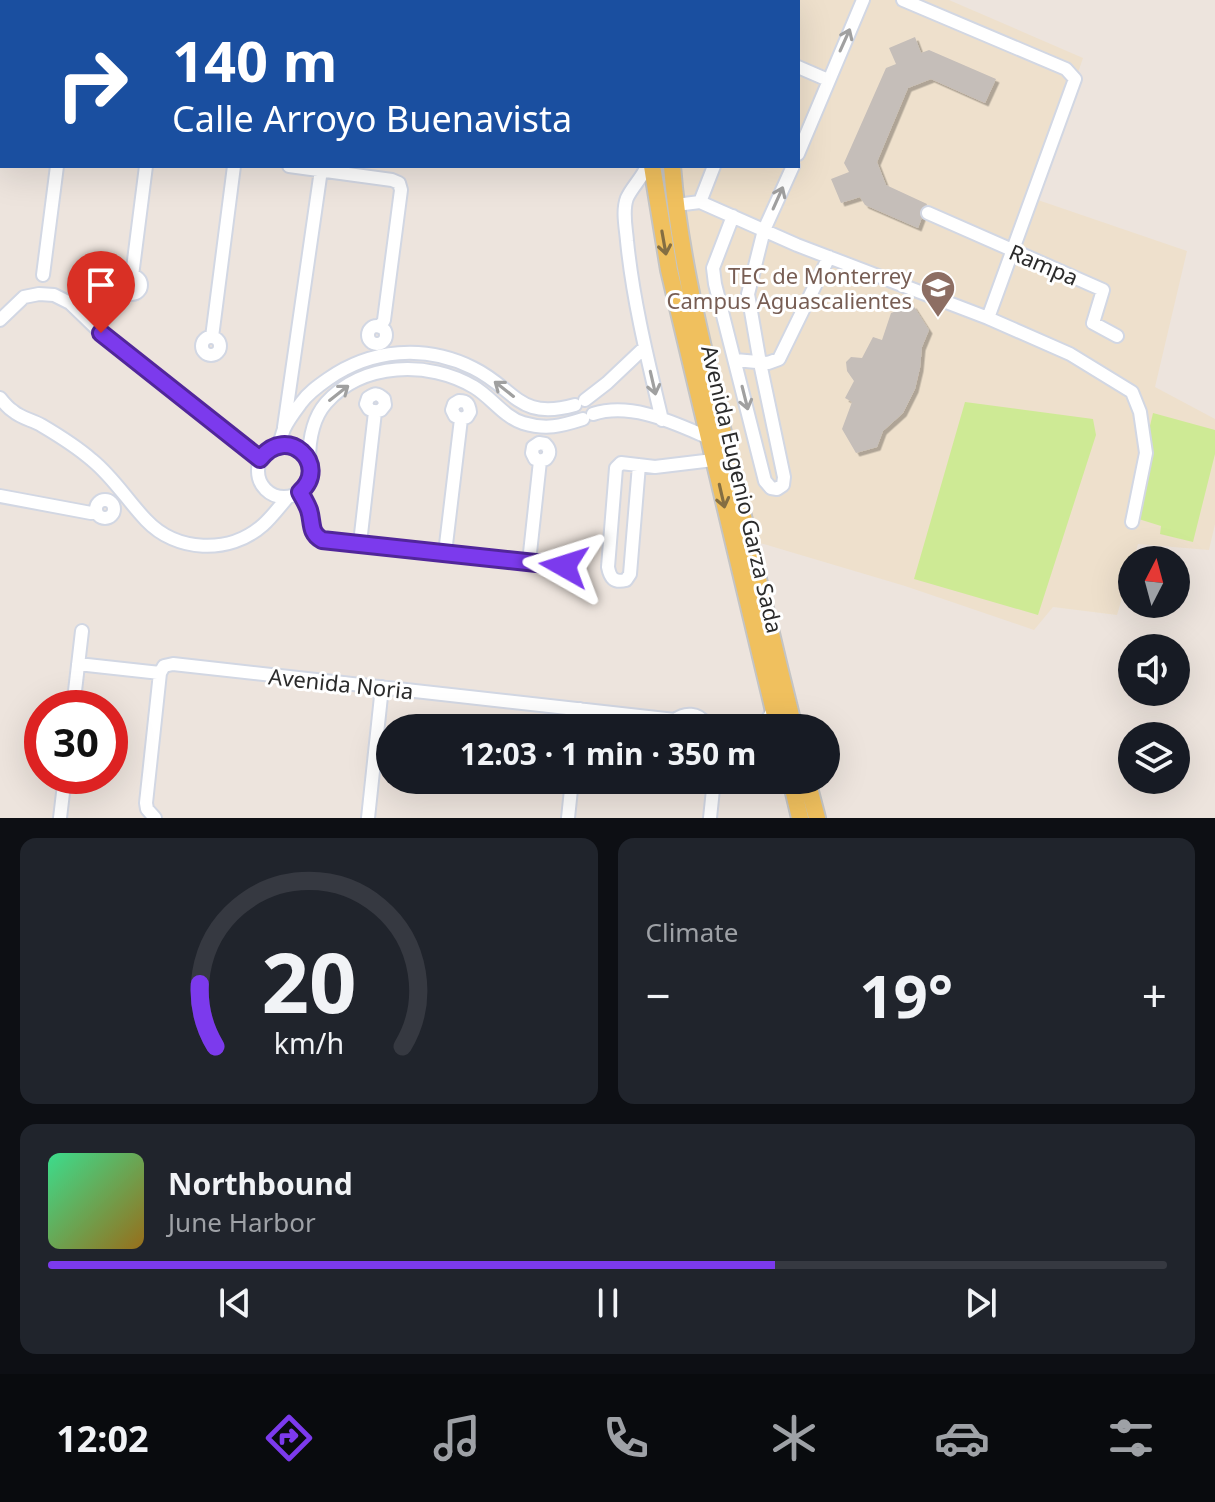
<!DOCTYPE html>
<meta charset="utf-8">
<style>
:root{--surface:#171b24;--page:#20242c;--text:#f1f3f6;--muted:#9ea1a6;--line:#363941;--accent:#7c3aed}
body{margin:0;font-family:"Noto Sans",sans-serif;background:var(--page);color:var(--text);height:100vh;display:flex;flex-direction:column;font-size:30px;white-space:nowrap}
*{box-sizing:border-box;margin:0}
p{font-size:26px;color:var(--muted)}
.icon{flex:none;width:44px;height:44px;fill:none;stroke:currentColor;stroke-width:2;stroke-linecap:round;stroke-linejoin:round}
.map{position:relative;height:818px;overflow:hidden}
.side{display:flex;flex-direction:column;gap:20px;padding:20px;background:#0d0f14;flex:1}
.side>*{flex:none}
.hud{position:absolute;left:0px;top:0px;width:800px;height:168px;box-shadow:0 8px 32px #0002;background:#1a4fa0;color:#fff;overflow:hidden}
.needle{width:52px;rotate:6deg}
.buttons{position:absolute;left:1118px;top:546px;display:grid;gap:16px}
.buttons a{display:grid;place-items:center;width:72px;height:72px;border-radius:50%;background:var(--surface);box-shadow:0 8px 32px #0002;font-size:40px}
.speed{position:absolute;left:24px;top:690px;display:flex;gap:16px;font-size:40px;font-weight:700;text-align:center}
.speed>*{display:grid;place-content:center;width:104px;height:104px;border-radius:50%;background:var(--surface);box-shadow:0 8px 32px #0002;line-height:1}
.speed .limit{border:12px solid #d22;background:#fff;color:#111}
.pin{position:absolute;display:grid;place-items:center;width:68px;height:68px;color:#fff;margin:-82px -34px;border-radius:50% 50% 50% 0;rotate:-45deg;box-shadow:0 0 8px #0007}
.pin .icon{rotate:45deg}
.me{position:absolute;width:88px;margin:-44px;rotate:276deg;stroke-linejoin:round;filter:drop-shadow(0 0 6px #0008)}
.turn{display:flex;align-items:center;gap:28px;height:168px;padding:0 40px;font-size:36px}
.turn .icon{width:104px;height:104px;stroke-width:2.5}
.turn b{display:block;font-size:56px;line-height:68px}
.big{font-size:60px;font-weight:700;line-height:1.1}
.side .widget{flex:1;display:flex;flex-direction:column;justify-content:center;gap:12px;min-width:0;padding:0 28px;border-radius:16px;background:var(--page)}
.side .dial{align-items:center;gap:0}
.dial svg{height:208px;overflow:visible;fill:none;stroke:var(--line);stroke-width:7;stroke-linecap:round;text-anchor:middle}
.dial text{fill:var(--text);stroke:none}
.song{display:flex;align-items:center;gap:24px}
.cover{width:96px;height:96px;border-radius:12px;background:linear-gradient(135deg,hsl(150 70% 55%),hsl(40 70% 35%))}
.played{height:8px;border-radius:4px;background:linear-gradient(90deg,var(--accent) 65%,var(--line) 65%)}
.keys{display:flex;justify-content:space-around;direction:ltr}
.heat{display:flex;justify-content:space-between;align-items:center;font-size:44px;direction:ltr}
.side .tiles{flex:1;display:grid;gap:20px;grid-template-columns:1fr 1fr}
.widget:last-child{grid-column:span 2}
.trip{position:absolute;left:376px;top:714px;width:464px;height:80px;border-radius:40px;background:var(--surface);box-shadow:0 8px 32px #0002;font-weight:700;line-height:80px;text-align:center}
.dock{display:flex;height:128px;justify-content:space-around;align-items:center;background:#090b0e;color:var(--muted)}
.dock .icon{width:56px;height:56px}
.dock .on{color:var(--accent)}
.dock b{font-size:36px;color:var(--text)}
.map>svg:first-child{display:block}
.education{fill:#eee0cc}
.pitch{fill:#ceea95}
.building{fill:#c5beb9;filter:url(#shadow)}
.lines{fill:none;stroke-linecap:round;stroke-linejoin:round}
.minor-casing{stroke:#d2d7e3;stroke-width:16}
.major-casing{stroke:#c4c4c4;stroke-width:20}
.minor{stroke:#fff;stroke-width:12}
.major{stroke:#f0c05e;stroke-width:16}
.oneway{stroke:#a0a0a0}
.oneway2{stroke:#846e42}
.route-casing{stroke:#51269a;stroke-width:20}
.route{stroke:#7c3aed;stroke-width:14}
.labels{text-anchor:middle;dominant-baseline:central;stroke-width:6;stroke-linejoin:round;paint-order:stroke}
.street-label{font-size:22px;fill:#2b2b2b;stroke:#fff}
.education-label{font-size:22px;fill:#785e54;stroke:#fff;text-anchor:end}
</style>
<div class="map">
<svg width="1215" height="818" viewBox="0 0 1215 818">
<defs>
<filter id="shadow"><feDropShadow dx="3.5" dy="3.5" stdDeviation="0" flood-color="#0004"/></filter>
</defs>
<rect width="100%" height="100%" fill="#ede4dd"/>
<path class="education" d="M756 0H949L1083 58 1035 199 1187 251 1155 387 1215 419V524L1209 550 1138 544 1117 615 1053 607 1034 630 905 586 750 540 678 197 677 166H798V2H756Z"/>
<path class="pitch" d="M965 402 1093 419 1096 435 1038 615 914 579Z
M1153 413 1215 430V454L1193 542 1160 534 1161 526 1129 516Z"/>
<path class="building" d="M915 37 921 53 929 50 996 79 985 103 931 79 908 88 877 162 886 185 927 204 918 228 865 205 860 197 841 203 831 179 849 172 844 163 886 68 896 64 889 48Z
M913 305 929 330 922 347 920 368 915 389 903 413 883 431 877 447 856 453 842 429 852 402 845 398 854 381 847 371 846 362 851 357 862 358 873 337 882 340 891 313Z"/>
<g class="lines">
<defs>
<path id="minor" d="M903 0 1066 69 1075 79 988 318
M787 2V0
M798 67 828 80
M0 129 2 130
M798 154 863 0
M289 166 392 180 399 183 401 190 384 320 380 327
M647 166C642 178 632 187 627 198 622 211 626 228 627 241 633 301 648 361 662 420
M700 202 714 166
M676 205 700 202 797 245 988 318 1070 354 1132 392 1140 412 1146 453 1132 522
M928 213 1103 290 1093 323 1117 336
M733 216 713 268 715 284 765 481 771 488 777 489 783 485 784 477 760 363 748 294 764 230 793 166
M43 275 57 166
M132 276 146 166
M123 285a9 9 0 1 1 18 0a9 9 0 1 1-18 0Z
M0 320 24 297 39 294 54 295 70 303 101 333 260 459
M368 335a9 9 0 1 1 18 0a9 9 0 1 1-18 0Z
M212 337 234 166
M202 346a9 9 0 1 1 18 0a9 9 0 1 1-18 0Z
M735 360 768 363 779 359 829 257
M0 398C4 403 8 408 13 411 21 418 32 420 41 425 58 435 77 447 92 460 113 477 127 500 146 520 176 552 229 555 263 525 272 517 280 506 288 497
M585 400 607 383 645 347
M593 414C631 402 672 422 707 437
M284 427 321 170
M258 471a26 26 0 1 1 52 0a26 26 0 1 1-52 0Z
M278 446C281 440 282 434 284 429 288 420 295 411 301 403 308 393 318 386 328 379 371 349 425 344 473 368 516 389 518 421 575 405
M309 461C309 441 312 419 326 403 362 362 429 360 474 387 491 397 504 417 523 423 546 430 561 426 583 419
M639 465 630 574 626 580C614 583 610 578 608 567L616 468 621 463 655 467 713 460
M300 492C303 498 307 504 309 510 313 522 310 533 322 540L564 566
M0 496 91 513 96 512
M96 509a9 9 0 1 1 18 0a9 9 0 1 1-18 0Z
M360 543 375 412 381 410 385 405 384 399C378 393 375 393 368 398L366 404 369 409 375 412
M445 553 461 419 467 417 470 412C469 404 467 401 459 401L454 404 452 410 455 416 461 419
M529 562 540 461 546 459C551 453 550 449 545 444L539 443 533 447 532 453 535 459 540 461
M78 664 160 673
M73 708 82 631
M578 728 580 709
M755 728 768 719 773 710
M60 818 65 776
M155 818 147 809 146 803 160 673 164 666 173 664 675 720C685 712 698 713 705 723L741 728
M368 818 382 687
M568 818 572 780
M710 818 714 780"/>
<path id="major" d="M642 0V2
M666 0V2
M652 166 669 270 778 728
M672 166C679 254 701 339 721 424 745 526 769 627 794 728
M791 780 800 818
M807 780 817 818"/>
</defs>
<use href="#minor" class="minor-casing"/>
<use href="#major" class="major-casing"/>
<use href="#minor" class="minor"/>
<use href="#major" class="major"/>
</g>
<defs><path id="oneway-shaft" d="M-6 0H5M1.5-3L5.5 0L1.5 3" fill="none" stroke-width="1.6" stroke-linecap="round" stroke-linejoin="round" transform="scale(2)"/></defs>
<g class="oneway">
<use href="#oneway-shaft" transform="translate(845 40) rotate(-66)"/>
<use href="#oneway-shaft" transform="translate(778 198) rotate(-66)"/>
<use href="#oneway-shaft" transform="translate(653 383) rotate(77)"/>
<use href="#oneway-shaft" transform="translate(504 389) rotate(-142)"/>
<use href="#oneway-shaft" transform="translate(339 393) rotate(-38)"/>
<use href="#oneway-shaft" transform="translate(745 398) rotate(76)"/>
</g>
<g class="oneway2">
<use href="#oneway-shaft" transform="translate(664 243) rotate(80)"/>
<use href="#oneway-shaft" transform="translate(722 496) rotate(77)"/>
</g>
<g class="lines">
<defs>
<path id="route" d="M101 333 260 459C287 423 331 465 300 492 303 498 307 504 309 510 313 522 309 533 322 540L564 566"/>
</defs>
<use href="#route" class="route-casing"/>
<use href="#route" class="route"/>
</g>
<defs>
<symbol id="university-pin" viewBox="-11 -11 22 30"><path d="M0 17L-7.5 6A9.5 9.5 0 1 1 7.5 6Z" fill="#8d6e63" stroke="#fff"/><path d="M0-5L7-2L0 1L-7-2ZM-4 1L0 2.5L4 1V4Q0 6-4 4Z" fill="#fff"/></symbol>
</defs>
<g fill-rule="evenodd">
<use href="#university-pin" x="918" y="268" width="40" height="54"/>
</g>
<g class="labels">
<g class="street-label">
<text transform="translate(1044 264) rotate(23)">Rampa</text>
<text transform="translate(743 489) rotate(77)">Avenida Eugenio Garza Sada</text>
<text transform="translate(341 683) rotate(6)">Avenida Noria</text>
</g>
<g class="education-label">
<text x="912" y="275">TEC de Monterrey<tspan x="912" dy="25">Campus Aguascalientes</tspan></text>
</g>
</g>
</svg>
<div class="buttons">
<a><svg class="needle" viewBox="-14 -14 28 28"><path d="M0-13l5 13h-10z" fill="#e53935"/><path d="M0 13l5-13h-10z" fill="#9ea1a6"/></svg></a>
<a><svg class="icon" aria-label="sound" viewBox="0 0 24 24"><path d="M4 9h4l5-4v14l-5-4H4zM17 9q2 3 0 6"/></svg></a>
<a><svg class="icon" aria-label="layers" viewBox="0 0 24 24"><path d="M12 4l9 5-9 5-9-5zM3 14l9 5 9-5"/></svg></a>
</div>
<div class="speed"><div class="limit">30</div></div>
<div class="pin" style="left:101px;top:333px;background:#d93025"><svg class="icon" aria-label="arrive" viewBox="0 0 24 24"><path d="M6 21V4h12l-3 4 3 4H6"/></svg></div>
<svg class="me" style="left:564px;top:566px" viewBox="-20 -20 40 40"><path d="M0-17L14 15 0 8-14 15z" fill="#7c3aed" stroke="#fff" stroke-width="4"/></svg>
<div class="trip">12:03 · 1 min · 350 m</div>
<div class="hud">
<div class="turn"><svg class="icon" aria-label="right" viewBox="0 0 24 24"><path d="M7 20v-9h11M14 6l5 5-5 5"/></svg><div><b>140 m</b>Calle Arroyo Buenavista</div></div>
</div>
</div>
<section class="side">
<div class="tiles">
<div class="widget dial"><svg viewBox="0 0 100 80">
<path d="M14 69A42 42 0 1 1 86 69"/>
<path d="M14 69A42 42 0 0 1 8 45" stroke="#7c3aed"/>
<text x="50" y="56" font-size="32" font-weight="700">20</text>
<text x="50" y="72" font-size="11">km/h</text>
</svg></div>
<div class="widget"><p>Climate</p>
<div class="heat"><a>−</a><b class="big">19°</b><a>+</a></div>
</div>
<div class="widget">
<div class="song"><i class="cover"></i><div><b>Northbound</b><p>June Harbor</p></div></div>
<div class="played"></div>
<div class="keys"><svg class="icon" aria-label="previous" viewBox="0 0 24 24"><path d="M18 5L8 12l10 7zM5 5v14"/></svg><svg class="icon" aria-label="pause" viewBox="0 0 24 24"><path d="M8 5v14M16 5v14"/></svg><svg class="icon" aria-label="next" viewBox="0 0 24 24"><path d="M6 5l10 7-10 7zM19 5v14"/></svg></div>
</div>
</div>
</section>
<nav class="dock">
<b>12:02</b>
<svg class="icon on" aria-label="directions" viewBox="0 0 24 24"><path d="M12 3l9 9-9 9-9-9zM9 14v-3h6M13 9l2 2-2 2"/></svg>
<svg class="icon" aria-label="music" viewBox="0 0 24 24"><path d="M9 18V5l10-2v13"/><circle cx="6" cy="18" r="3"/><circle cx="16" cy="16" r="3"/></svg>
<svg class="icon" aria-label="phone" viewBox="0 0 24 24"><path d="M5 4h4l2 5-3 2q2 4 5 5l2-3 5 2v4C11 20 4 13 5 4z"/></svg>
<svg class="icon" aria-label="climate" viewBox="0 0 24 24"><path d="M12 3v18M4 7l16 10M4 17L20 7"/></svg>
<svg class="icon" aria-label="car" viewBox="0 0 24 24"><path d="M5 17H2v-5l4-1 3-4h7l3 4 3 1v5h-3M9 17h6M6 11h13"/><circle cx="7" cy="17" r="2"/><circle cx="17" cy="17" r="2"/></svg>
<svg class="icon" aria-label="filters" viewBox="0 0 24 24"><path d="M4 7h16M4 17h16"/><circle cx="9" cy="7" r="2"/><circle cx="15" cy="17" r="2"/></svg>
</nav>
